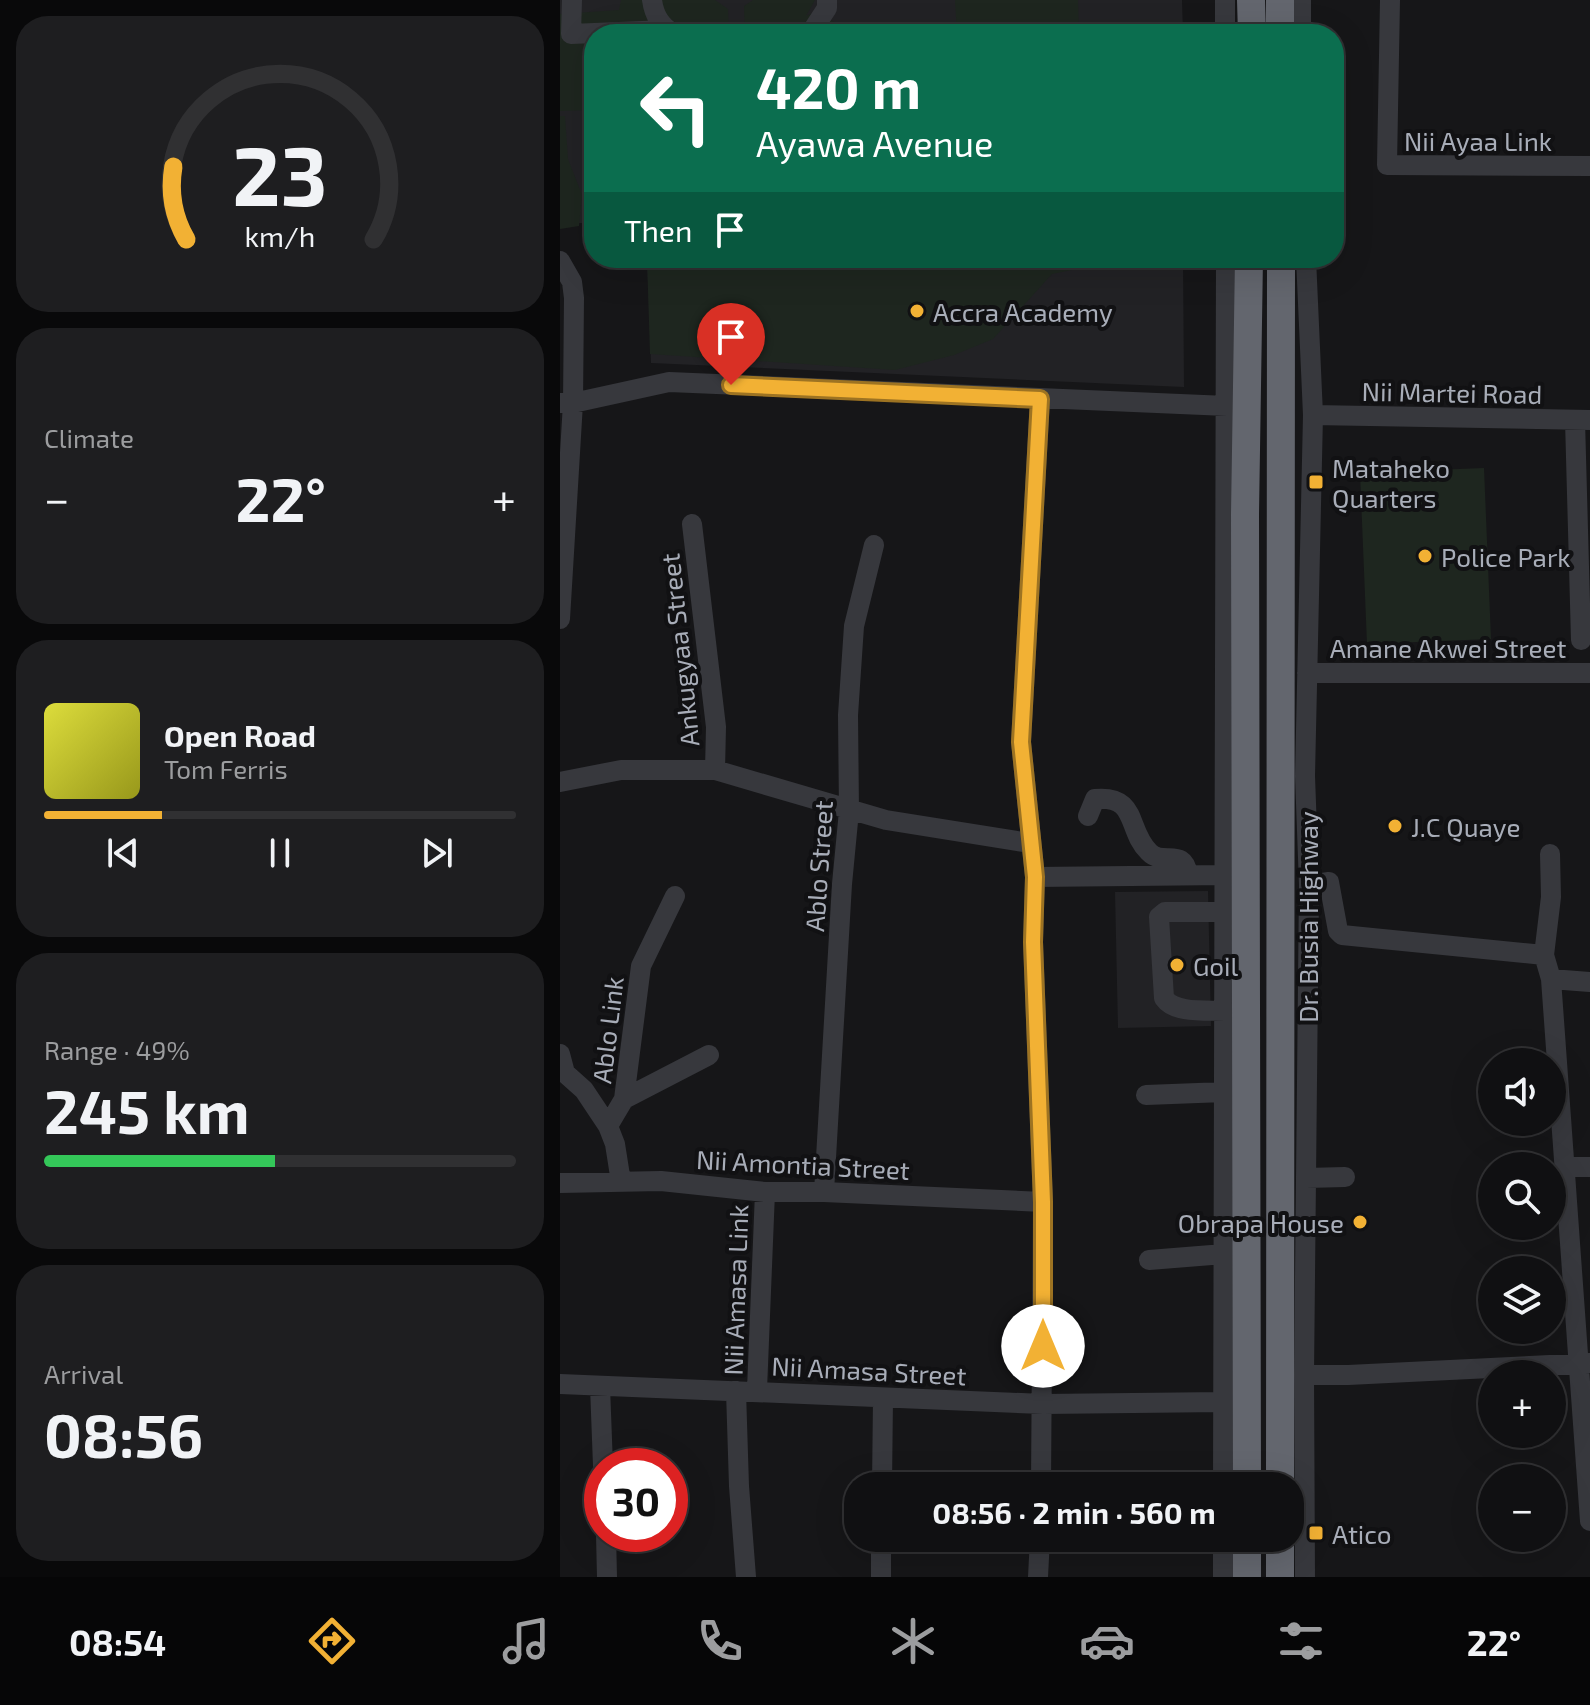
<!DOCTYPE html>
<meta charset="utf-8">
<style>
:root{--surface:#101012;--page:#1e1e20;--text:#f1f3f6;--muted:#9c9d9f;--line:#303032;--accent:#f2b134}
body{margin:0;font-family:"Exo 2",sans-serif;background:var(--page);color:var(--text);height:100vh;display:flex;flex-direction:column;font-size:30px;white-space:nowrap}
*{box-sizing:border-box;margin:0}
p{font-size:26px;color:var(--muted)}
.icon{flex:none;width:44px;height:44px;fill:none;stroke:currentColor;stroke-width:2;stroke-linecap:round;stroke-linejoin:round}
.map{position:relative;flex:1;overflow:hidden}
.drawer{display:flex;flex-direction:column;gap:16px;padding:16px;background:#09090a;width:560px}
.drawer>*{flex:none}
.guide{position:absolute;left:24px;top:24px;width:760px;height:244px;border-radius:32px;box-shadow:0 8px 32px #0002,0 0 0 2px var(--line);background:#0b6e4f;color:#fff;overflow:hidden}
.fabs{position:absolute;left:918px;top:1048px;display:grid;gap:16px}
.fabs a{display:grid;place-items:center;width:88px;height:88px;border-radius:50%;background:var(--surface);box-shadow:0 8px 32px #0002,0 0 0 2px var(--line);font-size:40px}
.speed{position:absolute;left:24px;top:1448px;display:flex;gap:16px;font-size:40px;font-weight:700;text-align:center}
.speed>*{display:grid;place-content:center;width:104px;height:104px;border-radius:50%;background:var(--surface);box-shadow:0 8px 32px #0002,0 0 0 2px var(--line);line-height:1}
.speed .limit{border:12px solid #d22;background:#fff;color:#111}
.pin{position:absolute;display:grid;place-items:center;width:68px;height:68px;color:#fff;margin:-82px -34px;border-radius:50% 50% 50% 0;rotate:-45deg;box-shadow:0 0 8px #0007}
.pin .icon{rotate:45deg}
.me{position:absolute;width:88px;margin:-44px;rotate:0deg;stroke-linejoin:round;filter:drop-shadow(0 0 6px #0008)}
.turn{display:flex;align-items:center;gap:28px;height:168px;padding:0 40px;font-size:36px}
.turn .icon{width:104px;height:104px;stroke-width:2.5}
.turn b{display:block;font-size:56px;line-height:68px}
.then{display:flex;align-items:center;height:76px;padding:0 40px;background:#0003;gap:16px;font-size:30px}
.big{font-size:60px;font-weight:700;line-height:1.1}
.drawer .tile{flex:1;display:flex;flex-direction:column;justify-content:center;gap:12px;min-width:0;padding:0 28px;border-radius:32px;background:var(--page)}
.drawer .dial{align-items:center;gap:0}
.dial svg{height:208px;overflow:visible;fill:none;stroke:var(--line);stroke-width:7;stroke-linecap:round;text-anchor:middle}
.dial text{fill:var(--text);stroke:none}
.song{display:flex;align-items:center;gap:24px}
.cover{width:96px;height:96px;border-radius:12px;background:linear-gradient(135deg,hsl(60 70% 55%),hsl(60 70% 35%))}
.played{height:8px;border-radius:4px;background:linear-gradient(90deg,var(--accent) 25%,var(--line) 25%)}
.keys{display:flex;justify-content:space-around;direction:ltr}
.heat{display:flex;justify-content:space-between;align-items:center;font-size:44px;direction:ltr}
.charge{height:12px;border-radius:6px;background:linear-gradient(90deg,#34c759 49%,var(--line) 0)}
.trip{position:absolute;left:284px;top:1472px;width:460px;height:80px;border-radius:32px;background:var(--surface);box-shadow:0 8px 32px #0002,0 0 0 2px var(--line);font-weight:700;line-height:80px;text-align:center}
.tabs{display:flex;height:128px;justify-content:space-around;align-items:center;background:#060607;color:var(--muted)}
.tabs .icon{width:56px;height:56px}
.tabs .current{color:var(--accent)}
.tabs b{font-size:36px;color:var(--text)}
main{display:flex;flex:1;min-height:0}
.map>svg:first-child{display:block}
.built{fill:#222225}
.green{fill:#1e261f}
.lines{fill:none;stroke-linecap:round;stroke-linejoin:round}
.minor{stroke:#37383d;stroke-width:20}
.highway{stroke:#63666e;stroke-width:28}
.route-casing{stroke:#9d7322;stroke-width:20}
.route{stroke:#f2b134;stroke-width:14}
.poi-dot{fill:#f2b134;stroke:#111113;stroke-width:3}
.labels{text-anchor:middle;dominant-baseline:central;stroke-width:8;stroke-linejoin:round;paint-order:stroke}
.street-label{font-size:26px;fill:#a8adb8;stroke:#111113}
.poi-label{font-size:26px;fill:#a8adb8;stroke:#111113;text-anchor:start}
</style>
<main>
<section class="drawer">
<div class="tile dial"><svg viewBox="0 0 100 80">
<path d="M14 69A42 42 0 1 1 86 69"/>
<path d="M14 69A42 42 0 0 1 9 41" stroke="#f2b134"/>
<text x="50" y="56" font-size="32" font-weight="700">23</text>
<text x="50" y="72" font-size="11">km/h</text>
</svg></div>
<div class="tile"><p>Climate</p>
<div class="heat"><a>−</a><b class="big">22°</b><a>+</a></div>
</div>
<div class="tile">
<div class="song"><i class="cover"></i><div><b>Open Road</b><p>Tom Ferris</p></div></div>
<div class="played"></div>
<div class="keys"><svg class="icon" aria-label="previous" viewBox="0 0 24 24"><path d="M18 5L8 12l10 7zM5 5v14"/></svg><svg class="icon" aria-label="pause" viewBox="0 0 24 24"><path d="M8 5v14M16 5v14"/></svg><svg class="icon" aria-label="next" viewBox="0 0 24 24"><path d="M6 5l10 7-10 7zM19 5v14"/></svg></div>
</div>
<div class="tile"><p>Range · 49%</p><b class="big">245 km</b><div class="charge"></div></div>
<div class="tile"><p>Arrival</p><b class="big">08:56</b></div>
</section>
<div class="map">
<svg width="1030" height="1577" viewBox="0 0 1030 1577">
<rect width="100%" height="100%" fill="#161618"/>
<path class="built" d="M0 0H622L623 34H34V223H0Z
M87 258H623L624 387 91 363Z
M648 891 651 1026 558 1028 555 892Z"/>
<path class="green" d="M61 0H155L168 9 169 34H47L26 39V54H34V65L24 66 25 75H34V110L0 111V14L59 10Z
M193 0H255L246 16 255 12 276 23 278 34H185L184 6Z
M395 0H518L519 34H397Z
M0 116H5L8 159 22 195 19 226 0 229Z
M87 258H329L351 269 370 262 523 258 522 268 492 274 433 339 394 355 335 370 90 354Z
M924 468 931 639 807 644 800 473Z"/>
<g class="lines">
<path class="minor" d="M12 0 11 34 106 30
M92 0C94 15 100 26 114 34
M665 0V34
M741 0V34
M830 0 827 165 1030 166
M250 34 267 8V0
M0 261 12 282 14 298 13 403 0 619
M480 399 461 742 475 877 473 942 483 1202 481 1486
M0 403H13L109 382 667 406
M753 415 1030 420
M1015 420 1021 640
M132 524 156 727 155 770
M747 673H1030
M0 782 61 770H155L326 820 470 843
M528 816 535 799C579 795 566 830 589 852 603 867 624 846 628 875
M990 854 991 897 984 955 991 979 1030 1521
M475 877 666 875
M749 885 769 882 778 931 782 935 984 955
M991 979 1030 982
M665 1011C647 1010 615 1014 604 998L599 917 605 912H665
M0 1054 5 1073 24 1090 48 1126 55 1144 61 1182
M586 1095 664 1092
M64 1099 149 1055
M48 1126 64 1099 81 966 115 896
M1006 1167H1030
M746 1178 785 1177
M0 1183 101 1181 205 1192H264L483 1202
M264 1192 282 884 289 811 288 715 294 626 314 545
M589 1260 664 1254
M744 1375H788L1030 1363
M0 1384 483 1404 663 1402
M40 1386 43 1466
M197 1390 205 1192
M176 1391 179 1486 186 1577
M322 1486 323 1398
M663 1486 666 258
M46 1534 47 1577
M663 1538V1577
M321 1577V1538
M478 1577 480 1538
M745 1577 744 1375 749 885 745 776 753 415 746 258"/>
<path class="highway" d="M691 0 692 34
M720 0V34
M687 1486 685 514 689 258
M720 1486 721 258
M687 1538V1577
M720 1577V1538"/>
</g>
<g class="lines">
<defs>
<path id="route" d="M171 385 480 399 461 742 475 877 473 942 483 1202V1346"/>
</defs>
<use href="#route" class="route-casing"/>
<use href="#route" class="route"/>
</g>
<g class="poi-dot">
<circle cx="357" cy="311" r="8"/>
<rect x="748" y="474" width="16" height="16" rx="4"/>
<circle cx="865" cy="556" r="8"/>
<circle cx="835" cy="826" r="8"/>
<circle cx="617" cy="965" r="8"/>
<circle cx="800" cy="1222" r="8"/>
<rect x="748" y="1525" width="16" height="16" rx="4"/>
</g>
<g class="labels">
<g class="street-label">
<text x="918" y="140">Nii Ayaa Link</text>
<text transform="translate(892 392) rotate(1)">Nii Martei Road</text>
<text x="888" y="647">Amane Akwei Street</text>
<text transform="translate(119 650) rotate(-96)">Ankugyaa Street</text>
<text transform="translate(258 866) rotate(-86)">Ablo Street</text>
<text transform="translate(747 917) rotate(-90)">Dr. Busia Highway</text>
<text transform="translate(47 1030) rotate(-83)">Ablo Link</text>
<text transform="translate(243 1164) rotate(3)">Nii Amontia Street</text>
<text transform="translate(175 1290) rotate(-88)">Nii Amasa Link</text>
<text transform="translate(309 1370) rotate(3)">Nii Amasa Street</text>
</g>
<g class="poi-label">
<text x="373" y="311">Accra Academy</text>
<text x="772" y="467">Mataheko<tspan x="772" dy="30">Quarters</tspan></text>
<text x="881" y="556">Police Park</text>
<text x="851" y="826">J.C Quaye</text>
<text x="633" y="965">Goil</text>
<text x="784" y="1222" text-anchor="end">Obrapa House</text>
<text x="772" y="1533">Atico</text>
</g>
</g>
</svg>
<div class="fabs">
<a><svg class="icon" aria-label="sound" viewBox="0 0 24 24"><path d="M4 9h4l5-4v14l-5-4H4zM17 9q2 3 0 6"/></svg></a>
<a><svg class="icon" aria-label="search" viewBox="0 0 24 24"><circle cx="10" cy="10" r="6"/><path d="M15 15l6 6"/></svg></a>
<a><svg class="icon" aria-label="layers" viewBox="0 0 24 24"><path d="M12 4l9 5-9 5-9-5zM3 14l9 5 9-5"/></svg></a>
<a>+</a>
<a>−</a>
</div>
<div class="speed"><div class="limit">30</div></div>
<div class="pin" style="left:171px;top:385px;background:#d93025"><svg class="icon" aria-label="arrive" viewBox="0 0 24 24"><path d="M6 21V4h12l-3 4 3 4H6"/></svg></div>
<svg class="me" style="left:483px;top:1346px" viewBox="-20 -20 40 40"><circle r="19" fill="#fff"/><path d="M0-13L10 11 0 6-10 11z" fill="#f2b134"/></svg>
<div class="trip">08:56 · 2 min · 560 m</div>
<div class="guide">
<div class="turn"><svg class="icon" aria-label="left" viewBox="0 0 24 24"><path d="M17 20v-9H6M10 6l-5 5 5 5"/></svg><div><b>420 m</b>Ayawa Avenue</div></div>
<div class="then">Then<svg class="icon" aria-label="arrive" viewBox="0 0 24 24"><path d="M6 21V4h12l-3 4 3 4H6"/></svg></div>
</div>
</div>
</main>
<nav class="tabs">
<b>08:54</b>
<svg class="icon current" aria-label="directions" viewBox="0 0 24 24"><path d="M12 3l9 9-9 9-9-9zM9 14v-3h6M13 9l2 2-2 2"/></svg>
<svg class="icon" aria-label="music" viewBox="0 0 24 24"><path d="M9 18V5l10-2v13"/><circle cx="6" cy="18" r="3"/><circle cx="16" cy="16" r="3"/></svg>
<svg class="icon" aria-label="phone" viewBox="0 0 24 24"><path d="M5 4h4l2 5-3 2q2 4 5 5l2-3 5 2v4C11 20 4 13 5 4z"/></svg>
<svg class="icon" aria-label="climate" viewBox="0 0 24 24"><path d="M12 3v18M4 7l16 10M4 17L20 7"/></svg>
<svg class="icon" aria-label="car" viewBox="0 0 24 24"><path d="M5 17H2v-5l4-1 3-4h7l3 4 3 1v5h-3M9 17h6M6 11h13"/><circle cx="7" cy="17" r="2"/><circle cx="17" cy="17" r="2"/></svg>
<svg class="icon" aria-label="filters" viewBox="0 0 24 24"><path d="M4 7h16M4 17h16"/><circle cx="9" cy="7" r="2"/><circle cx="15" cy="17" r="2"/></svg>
<b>22°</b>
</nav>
